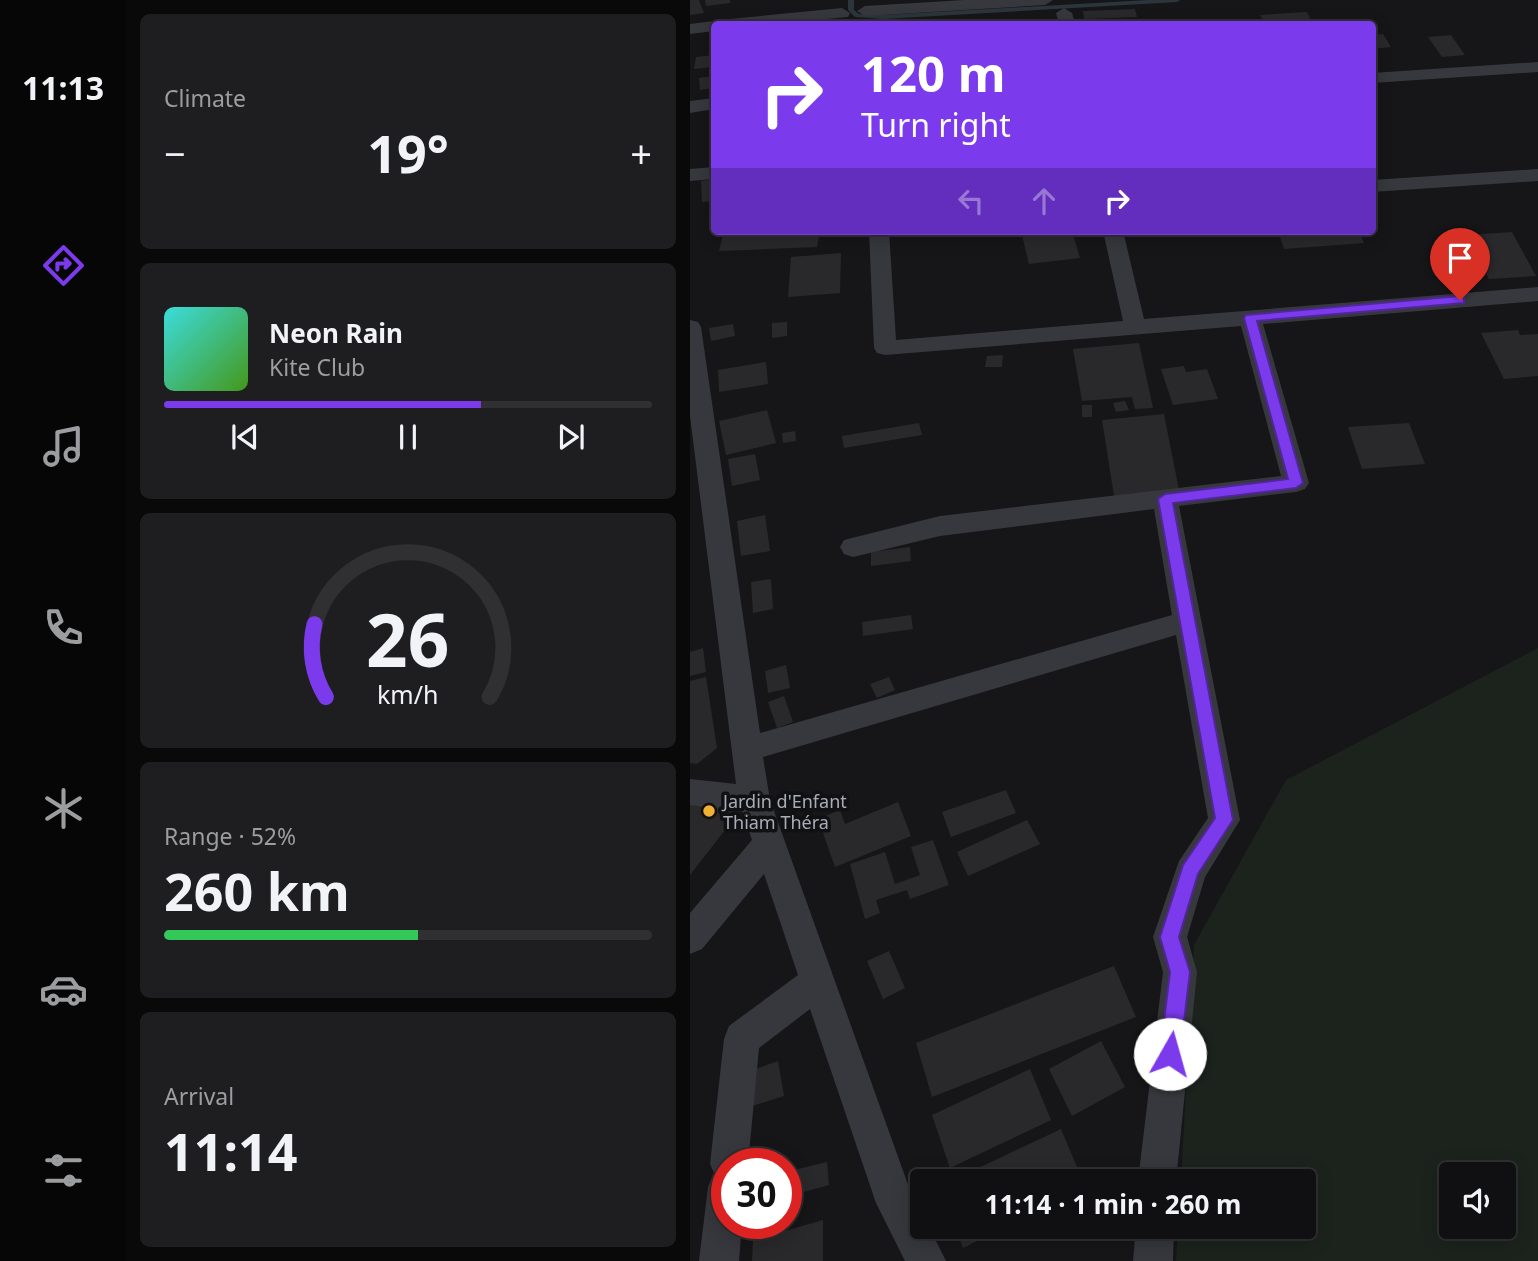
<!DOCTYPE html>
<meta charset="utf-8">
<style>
:root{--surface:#101012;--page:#1e1e20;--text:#f1f3f6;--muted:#9c9d9f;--line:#303032;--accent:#7c3aed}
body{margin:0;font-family:"Noto Sans",sans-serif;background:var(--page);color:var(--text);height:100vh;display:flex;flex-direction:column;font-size:26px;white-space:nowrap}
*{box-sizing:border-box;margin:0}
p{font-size:23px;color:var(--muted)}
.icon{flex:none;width:38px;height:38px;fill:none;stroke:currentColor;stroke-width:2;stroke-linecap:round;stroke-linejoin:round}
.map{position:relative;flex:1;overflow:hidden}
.side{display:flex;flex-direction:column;gap:14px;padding:14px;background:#09090a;width:564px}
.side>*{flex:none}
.top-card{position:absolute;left:21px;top:21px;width:665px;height:214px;border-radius:7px;box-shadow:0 4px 18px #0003,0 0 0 2px var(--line);background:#7c3aed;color:#fff;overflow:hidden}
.fabs{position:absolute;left:749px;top:1162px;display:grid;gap:14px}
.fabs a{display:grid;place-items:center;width:77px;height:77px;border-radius:7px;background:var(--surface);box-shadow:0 4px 18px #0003,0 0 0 2px var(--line);font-size:35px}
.speed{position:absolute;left:21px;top:1148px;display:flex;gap:14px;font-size:35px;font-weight:700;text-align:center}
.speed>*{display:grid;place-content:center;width:91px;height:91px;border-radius:50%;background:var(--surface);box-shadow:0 4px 18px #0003,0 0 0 2px var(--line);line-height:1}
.speed .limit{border:10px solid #d22;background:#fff;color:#111}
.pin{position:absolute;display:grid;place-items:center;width:60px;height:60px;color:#fff;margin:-72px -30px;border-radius:50% 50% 50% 0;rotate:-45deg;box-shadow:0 0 7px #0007}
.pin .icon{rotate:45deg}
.me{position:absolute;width:77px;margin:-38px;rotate:7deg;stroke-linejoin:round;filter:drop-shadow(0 0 5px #0008)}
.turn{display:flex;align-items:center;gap:24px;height:147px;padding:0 35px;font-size:32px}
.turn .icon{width:91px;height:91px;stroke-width:2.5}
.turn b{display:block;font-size:49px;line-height:60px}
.lanes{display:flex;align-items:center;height:66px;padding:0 35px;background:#0003;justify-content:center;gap:35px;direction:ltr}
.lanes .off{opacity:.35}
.big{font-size:52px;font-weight:700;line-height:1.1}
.side .card{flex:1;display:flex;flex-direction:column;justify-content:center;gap:10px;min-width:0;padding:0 24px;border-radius:10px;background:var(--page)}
.side .dial{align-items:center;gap:0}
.dial svg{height:182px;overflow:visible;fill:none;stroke:var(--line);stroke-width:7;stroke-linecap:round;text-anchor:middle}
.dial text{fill:var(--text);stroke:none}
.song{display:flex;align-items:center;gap:21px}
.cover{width:84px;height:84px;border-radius:10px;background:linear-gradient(135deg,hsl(180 70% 55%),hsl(100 70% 35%))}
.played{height:7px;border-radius:4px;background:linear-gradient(90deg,var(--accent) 65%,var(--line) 65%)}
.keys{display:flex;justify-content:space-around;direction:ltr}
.heat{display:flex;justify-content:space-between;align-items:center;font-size:38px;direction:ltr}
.charge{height:10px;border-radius:5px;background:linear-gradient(90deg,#34c759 52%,var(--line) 0)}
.trip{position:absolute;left:220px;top:1169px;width:406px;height:70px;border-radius:7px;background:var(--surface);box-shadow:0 4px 18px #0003,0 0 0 2px var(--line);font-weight:700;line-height:70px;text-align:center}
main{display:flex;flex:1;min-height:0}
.dock{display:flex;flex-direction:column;width:126px;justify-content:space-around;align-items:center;background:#060607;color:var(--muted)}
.dock .icon{width:49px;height:49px}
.dock .selected{color:var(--accent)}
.dock b{font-size:32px;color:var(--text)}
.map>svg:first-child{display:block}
.green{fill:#1c231d;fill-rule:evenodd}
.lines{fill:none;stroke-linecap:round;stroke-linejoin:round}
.stream{fill:#2c353c;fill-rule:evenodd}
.building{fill:#29292c}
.street{fill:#37383d;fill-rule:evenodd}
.route{fill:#7c3aed;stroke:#51269a;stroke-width:2}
.poi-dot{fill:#f2b134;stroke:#111113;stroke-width:2.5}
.labels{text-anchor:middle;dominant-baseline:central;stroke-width:7;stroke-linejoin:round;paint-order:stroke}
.poi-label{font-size:18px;fill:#a8adb8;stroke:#111113;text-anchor:start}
</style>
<main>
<nav class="dock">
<b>11:13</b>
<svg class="icon selected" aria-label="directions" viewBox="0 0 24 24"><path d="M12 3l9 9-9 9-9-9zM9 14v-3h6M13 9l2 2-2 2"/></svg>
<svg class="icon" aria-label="music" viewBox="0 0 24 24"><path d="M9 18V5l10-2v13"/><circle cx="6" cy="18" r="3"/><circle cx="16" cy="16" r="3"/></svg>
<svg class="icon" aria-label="phone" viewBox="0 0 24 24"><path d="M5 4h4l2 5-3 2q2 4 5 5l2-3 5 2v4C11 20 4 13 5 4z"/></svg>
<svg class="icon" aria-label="climate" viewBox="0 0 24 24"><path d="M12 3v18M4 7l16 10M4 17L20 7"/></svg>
<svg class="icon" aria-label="car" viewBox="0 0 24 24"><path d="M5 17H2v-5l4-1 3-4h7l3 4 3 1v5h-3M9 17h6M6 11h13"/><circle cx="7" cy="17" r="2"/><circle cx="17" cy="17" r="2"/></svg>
<svg class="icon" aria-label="filters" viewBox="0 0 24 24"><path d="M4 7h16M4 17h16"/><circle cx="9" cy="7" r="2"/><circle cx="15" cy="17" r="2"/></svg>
</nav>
<section class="side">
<div class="card"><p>Climate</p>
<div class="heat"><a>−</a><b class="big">19°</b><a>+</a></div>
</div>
<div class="card">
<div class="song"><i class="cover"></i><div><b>Neon Rain</b><p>Kite Club</p></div></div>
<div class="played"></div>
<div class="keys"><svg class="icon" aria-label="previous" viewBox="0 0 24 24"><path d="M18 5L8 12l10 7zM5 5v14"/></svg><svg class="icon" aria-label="pause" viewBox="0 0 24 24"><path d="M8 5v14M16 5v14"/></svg><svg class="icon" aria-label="next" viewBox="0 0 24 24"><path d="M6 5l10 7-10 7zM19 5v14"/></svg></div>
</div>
<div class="card dial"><svg viewBox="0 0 100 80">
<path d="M14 69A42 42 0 1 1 86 69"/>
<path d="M14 69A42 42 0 0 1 9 37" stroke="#7c3aed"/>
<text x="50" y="56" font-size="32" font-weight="700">26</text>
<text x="50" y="72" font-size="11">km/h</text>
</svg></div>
<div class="card"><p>Range · 52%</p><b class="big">260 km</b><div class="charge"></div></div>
<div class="card"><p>Arrival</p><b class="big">11:14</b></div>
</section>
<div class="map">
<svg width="849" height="1261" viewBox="0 0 849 1261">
<rect width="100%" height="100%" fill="#161618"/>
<path class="green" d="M848 648V1261H486L488 1227H614V1181H491L504 945 596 780ZM761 1174H814V1227H761Z"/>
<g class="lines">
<path class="stream" d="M158 0H164V10L169 14 193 15 458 0H490L487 2 193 19 165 17 158 10Z"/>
</g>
<path class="building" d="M0 0H9L14 13 0 15Z
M15 0H40V3L16 6Z
M445 9 447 17 394 19 393 11Z
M617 12 623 24H575L570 15Z
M501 19 502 24H454V20Z
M693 34 701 47 682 49V35Z
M761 35 775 55 752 57 738 37Z
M24 55V67L4 69 6 57Z
M24 76V88L10 90 9 78Z
M24 179V201L12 202 11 181Z
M34 231H130L127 247 29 251Z
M331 231H382L390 258 339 264Z
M588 231H669L674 243 594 249Z
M822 232 846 276 799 279 777 235Z
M151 253 150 293 98 297 101 257Z
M97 322V336L82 338V323Z
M43 324 45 336 21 341 19 328Z
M828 330 830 335 849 334V376L814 379 791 333Z
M449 343 463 408 445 409 442 397 392 401 383 349Z
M313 355 312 367H295L297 356Z
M76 362 78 384 29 392 28 370Z
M494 366 496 372 517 369 528 399 483 405 471 369Z
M435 401 439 410 426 412 423 403Z
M392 405H402V417H392Z
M77 410 86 443 36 455 29 421Z
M474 414 489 490 424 496 412 420Z
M229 423 232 435 154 448 152 436Z
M719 423 735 464 672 469 658 427Z
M105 431 106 441 93 443 92 433Z
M65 454 70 480 42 486 38 459Z
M75 515 80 551 51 556 47 521Z
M220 547 221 561 181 566V552Z
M81 579 83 609 63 613 61 582Z
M221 615 223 629 173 636 172 622Z
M13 648 16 672 0 676V652Z
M96 665 100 688 78 693 75 671Z
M16 677 27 748 7 764 0 763V681Z
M199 677 205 690 187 698 180 684Z
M94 696 103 722 87 728 78 702Z
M316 790 326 813 261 837 252 812Z
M0 796 45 802 49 812 0 875Z
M208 802 221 836 145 867 128 819 150 810 155 824Z
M337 820 350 844 278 876 267 852Z
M243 840 259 885 220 899 217 890 186 900 190 913 175 919 160 864 195 852 205 884 230 875 221 847Z
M199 951 215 988 193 999 177 961Z
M424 966 446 1017 242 1097 226 1043Z
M411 1041 435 1087 382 1116 359 1069Z
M88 1061 94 1096 59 1107 54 1073Z
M340 1069 361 1120 260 1168 242 1115Z
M371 1129 393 1181H261Z
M137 1162 139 1185 96 1197V1172Z
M133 1220V1261H62L63 1240Z
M265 1227H315L273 1248Z"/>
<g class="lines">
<path class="street" d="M274 0H363L355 5 175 16 167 11 175 6Z
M152 8 160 13 158 17 86 24H32L40 19Z
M374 8 382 13 385 24H369L366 13Z
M24 21 31 24H24V31L0 34V24Z
M849 62V72L682 83V73Z
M24 98V109L0 113V101Z
M24 167V179L0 181V169Z
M849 169V181L682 192V180Z
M179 231H199L206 340 433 321 413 231H433L454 319 849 287V301L573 324 619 483 615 489 606 492 489 506 550 820 515 877 497 937 507 972 486 1181H448L473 972 463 937 489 861 518 818 486 635 73 757 80 800 221 1193 233 1215V1227H239L256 1261H215L186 1203 120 1009 69 1048 58 1164H37V1223H52L49 1261H9L18 1187 24 1173 20 1164 34 1039 39 1026 108 975 74 874 12 949 0 954V913L62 840 53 812 0 805V779L46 784 0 416V320L8 322 11 327 70 733 482 615 464 509 250 536 163 557 154 554 150 547 154 540 250 516 591 476 551 326 195 355 187 353 184 348Z
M446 1227H484L483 1261H443Z"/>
</g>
<path class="route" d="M770 296 774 298V303L567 321 613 483 606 488 483 503 543 820 508 874 489 937 500 972 490 1054 487 1061 480 1064 473 1061 470 1054 480 972 470 937 493 865 525 818 468 499 475 494 598 479 554 318 556 315Z"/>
<circle class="poi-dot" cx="19" cy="811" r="7"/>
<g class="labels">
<g class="poi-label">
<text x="33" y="801">Jardin d'Enfant<tspan x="33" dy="21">Thiam Théra</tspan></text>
</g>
</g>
</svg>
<div class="fabs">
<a><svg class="icon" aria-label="sound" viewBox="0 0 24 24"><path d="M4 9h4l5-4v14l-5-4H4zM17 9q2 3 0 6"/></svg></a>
</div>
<div class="speed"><div class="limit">30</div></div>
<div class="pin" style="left:770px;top:300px;background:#d93025"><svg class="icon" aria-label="arrive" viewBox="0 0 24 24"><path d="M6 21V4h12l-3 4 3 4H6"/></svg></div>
<svg class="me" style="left:480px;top:1054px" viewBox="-20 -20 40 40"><circle r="19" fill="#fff"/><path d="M0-13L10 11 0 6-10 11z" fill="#7c3aed"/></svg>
<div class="trip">11:14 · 1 min · 260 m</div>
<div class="top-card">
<div class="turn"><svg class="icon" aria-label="right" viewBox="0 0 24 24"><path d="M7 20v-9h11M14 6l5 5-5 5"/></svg><div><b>120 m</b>Turn right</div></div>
<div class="lanes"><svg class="icon off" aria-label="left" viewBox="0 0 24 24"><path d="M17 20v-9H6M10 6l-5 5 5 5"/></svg><svg class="icon off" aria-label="ahead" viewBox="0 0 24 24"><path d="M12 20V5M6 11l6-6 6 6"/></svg><svg class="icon" aria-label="right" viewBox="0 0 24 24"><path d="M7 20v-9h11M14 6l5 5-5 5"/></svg></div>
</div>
</div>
</main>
